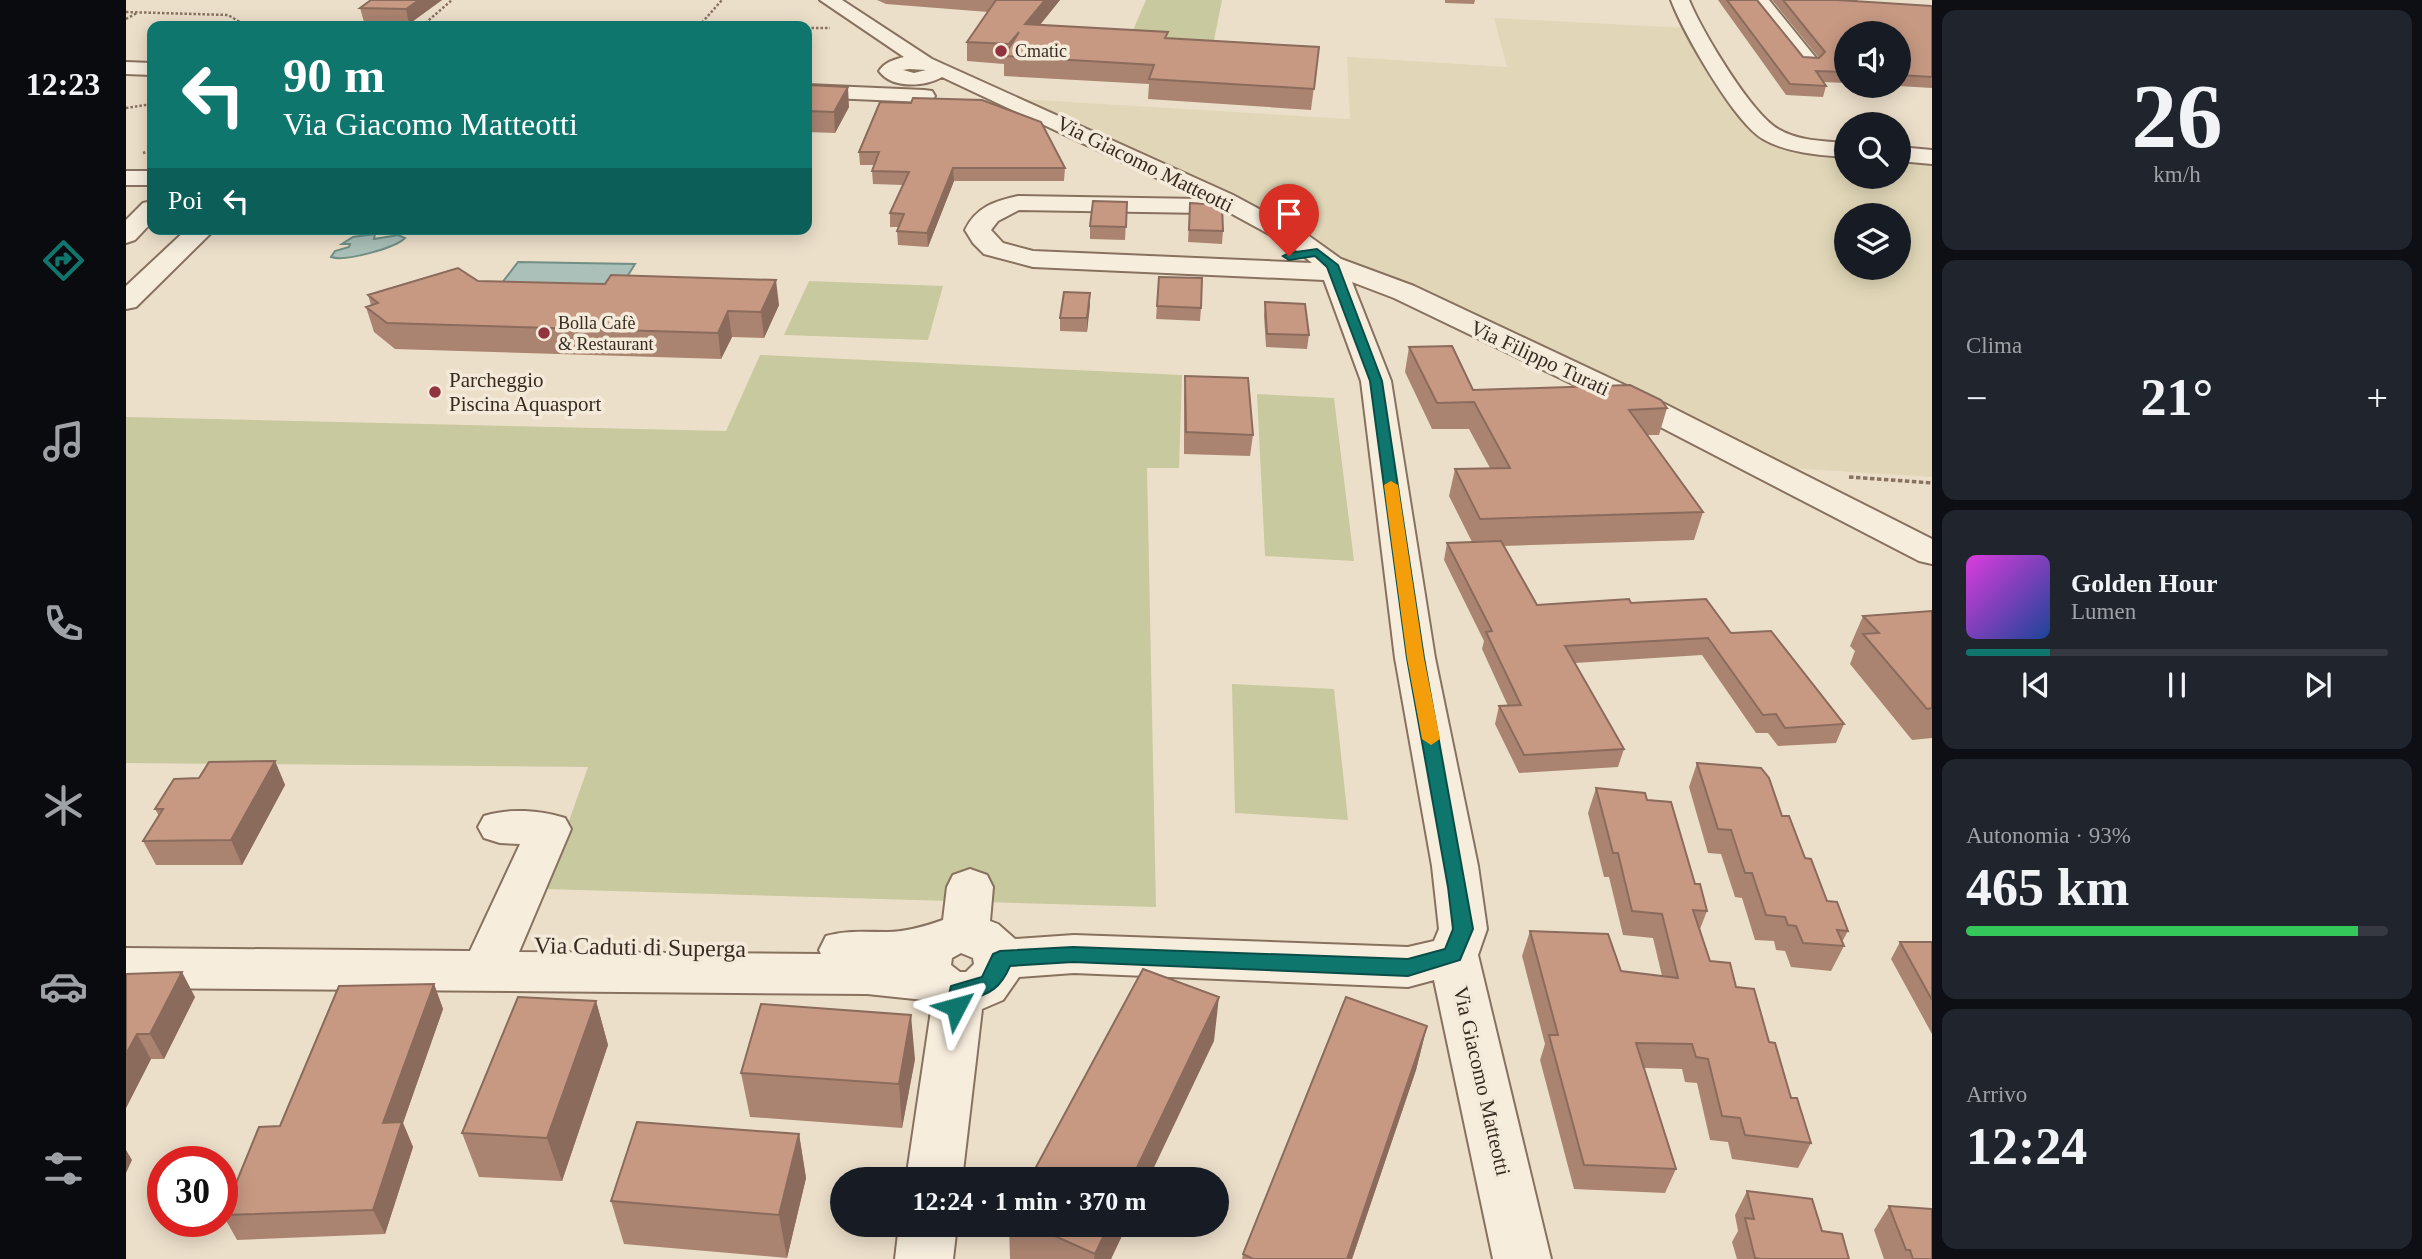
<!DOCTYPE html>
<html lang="it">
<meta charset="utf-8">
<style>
:root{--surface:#171b24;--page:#20242c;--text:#f1f3f6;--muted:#9ea1a6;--line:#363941;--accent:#0f766e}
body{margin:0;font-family:"Times New Roman",serif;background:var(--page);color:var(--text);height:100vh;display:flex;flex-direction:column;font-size:26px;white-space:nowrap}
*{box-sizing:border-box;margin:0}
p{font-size:23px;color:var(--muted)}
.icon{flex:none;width:38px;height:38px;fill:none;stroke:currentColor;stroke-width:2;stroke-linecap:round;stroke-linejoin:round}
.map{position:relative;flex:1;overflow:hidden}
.side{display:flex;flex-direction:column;gap:10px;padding:10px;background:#0d0f14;width:490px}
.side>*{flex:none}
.banner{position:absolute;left:21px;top:21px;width:665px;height:214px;border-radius:14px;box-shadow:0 4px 18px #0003;background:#0f766e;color:#fff;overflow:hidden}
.buttons{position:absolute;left:1708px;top:21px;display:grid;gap:14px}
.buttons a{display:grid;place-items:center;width:77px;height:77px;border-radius:50%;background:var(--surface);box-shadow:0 4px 18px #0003;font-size:35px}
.speed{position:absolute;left:21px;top:1146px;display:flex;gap:14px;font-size:35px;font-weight:700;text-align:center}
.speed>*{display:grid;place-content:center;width:91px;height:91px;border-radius:50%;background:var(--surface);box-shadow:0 4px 18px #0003;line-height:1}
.speed .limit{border:10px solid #d22;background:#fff;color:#111}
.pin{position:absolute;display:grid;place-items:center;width:60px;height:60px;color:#fff;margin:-72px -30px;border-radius:50% 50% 50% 0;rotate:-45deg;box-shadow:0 0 7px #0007}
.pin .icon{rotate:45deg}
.me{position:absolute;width:77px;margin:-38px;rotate:51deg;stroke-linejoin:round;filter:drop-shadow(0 0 5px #0008)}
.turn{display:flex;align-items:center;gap:24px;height:147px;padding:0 21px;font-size:32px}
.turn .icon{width:91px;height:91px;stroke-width:2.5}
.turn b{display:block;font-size:49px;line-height:60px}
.then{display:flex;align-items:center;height:66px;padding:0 21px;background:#0003;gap:14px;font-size:26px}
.big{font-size:52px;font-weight:600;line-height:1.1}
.side .widget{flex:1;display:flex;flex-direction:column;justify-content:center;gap:10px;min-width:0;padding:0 24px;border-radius:14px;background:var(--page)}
.side .dial{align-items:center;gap:0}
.dial b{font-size:91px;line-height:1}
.song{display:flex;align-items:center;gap:21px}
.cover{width:84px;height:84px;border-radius:10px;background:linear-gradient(135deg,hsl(300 70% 55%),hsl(220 70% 35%))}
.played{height:7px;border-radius:4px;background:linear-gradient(90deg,var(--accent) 20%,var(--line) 20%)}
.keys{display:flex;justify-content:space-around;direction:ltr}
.heat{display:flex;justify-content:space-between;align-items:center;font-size:38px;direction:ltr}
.charge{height:10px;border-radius:5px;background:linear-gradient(90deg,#34c759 93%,var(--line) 0)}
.trip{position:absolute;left:704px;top:1167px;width:399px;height:70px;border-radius:35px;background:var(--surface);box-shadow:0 4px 18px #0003;font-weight:600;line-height:70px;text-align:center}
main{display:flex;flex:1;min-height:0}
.tab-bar{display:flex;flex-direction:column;width:126px;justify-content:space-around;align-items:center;background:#090b0e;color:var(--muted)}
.tab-bar .icon{width:49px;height:49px}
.tab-bar .selected{color:var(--accent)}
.tab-bar b{font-size:32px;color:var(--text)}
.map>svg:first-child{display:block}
.farmland{fill:#e1d7b8;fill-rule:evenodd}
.green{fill:#c8c99e}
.water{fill:#aac0b8;stroke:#718f85;stroke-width:2}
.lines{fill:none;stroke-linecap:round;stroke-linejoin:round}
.minor-casing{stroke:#87715f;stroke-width:4}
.path-far1{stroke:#87715f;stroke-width:2.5;stroke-dasharray:2.5 2;stroke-linecap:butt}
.path{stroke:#87715f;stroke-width:3.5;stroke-dasharray:4.5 2.5;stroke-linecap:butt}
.minor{fill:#f7eddd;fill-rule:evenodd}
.wall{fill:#ab8471}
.shaded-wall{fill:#8b6b5c}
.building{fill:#c79983;stroke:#8b6b5c;stroke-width:2}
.route{fill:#0f766e;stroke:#0a4d48;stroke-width:2}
.slow{fill:#f59e0b}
.poi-dot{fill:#92343d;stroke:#f4ead9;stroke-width:2.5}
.labels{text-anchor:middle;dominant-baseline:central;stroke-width:7;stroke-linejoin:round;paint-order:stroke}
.far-poi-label{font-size:18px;fill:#392b22;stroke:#f4ead9;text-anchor:start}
.street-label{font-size:21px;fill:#392b22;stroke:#f4ead9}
.poi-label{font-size:21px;fill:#392b22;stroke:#f4ead9;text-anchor:start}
.near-street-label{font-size:24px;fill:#392b22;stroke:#f4ead9}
</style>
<main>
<nav class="tab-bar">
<b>12:23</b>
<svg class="icon selected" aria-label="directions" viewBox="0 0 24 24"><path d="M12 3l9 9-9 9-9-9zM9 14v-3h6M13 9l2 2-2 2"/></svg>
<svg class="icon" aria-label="music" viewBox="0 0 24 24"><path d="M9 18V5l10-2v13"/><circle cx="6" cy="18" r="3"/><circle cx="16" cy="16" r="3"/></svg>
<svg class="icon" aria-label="phone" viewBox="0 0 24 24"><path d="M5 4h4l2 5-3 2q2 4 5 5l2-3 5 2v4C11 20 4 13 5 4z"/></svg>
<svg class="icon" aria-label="climate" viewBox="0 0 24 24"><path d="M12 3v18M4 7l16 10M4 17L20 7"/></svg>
<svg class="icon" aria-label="car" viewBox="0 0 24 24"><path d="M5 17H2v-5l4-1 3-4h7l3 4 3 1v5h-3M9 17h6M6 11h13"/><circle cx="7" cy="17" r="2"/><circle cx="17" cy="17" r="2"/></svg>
<svg class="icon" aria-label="filters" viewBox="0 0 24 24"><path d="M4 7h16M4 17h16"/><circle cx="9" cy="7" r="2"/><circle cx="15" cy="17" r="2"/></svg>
</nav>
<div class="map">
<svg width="1806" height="1259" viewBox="0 0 1806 1259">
<rect width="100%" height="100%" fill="#ecdfca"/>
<path class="farmland" d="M1368 18 1562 28 1634 136 1649 145 1720 154V177H1773V159L1806 162V477L1662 468 1227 264 1111 198 895 99 1224 119 1221 57 1381 67ZM1720 215H1773V268H1720Z"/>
<path class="green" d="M1020 0H1096L1086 50 1001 44Z
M683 281 817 286 802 340 658 335Z
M634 355 1056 375 1053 468H1021L1030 907 419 889 462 767 0 763V417L600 431Z
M1131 394 1208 398 1228 561 1139 556Z
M1106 684 1208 689 1222 820 1109 813Z"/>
<path class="water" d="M249 234 248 239 272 235 279 238C269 248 219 262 205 257L209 251 223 247 224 244H216L227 237Z
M392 262 509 264 481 309 359 305Z"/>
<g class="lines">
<defs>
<path id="minor" d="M694 0H716L806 59 1107 195 1183 236 1215 259 1288 286 1539 404 1806 539V564L1793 561 1517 418 1268 298 1226 282 1265 381 1309 658 1352 866 1361 929 1352 955 1425 1259H1367L1308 980 1282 987 948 973 893 977 877 1000 856 1009 836 1180H780L806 1004 798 1000 741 994 0 988V948L344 951 394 844 374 843 358 838 352 827 358 816C383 808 414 810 439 818L445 829 393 952 695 954 693 950 700 936C721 930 740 932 761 932 780 932 800 926 817 920L821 887 827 875 844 869 861 875 867 887 864 921 872 924 889 939 948 935 1282 947 1308 941 1313 929 1306 866 1269 658 1235 381 1198 280 907 267 858 254 847 243 839 230C850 207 869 201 892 196L1075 199 816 77C798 87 766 89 753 71 759 62 767 60 778 57ZM783 69 800 70 788 73 777 70ZM1097 209 1165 246 1186 263 907 251 877 243 865 230 872 221 893 210 1079 213ZM835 953 847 958 848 964 840 972H834L825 965 826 958Z
M1545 0H1563C1576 31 1624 112 1652 129 1672 141 1697 141 1720 143V157C1693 155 1661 153 1637 139 1608 122 1557 32 1545 0Z
M1624 0H1643L1690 58 1693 62 1690 66H1676Z
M0 62 26 63V75L0 74Z
M681 85 798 90 806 91 809 96 806 101 798 102 681 97Z
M1773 147 1806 150V164L1773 161Z
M0 171H26V185H0Z
M26 201V222L9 240 0 243V220L17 203Z
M61 229H89L10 307 0 309V286Z
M773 1225H831L827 1259H769Z"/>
</defs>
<use href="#minor" class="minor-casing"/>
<path class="path-far1" d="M1720 0 1731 1
M0 12 102 15 121 26
M0 19 11 13
M296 26 326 0
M573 26 596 0
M681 28H704
M0 108 26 104
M17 153 26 150"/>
<path class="path" d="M1723 477 1806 483"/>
<use href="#minor" class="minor"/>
</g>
<path class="wall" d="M316 0 283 24 238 22 234 8Z
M751 0H934L914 25 1041 39 1193 47 1185 110 1022 99 1023 84 878 76V64L841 61V42L862 12 760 4Z
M1319 0H1349L1348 4 1319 3Z
M1592 0H1631L1677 57 1693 58 1646 0H1711L1806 6V88L1772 86H1773V33H1720V83L1697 82 1700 86 1697 97 1660 95Z
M681 85 723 107 709 133 681 132Z
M754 102 939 168 938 181H828L802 247 772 245 771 231 772 227H764V213L777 185 747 184 746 171 748 165H734L733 152Z
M1001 202 999 240 964 239V226Z
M1064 203 1097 231 1096 244 1062 242Z
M1033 277 1075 308 1074 321 1030 319Z
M352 281 653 305 638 338 606 337 595 359 269 349 248 332 240 307 245 305 242 295Z
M964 293 961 332 934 331V318Z
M1139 302 1183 335 1181 349 1140 347 1138 316Z
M1283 347 1347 390 1541 408 1533 435H1521L1577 512 1568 540 1378 546 1411 605 1505 603 1605 633 1718 724 1710 743 1652 746 1642 733H1630L1576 655 1449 663 1498 749 1492 767 1393 773 1369 724 1373 706H1382L1356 649 1358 641 1318 560 1321 543 1346 542 1323 496 1329 469 1364 468 1343 429H1306L1279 372Z
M1059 376 1127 435 1124 456 1058 454V397Z
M1806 611V738L1786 740 1724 664 1729 651 1724 646 1737 616Z
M149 761 159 785 116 865H30L17 841 33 816 29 809 73 778Z
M1571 763 1656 816 1701 901 1722 931 1716 942 1718 946 1705 971 1665 967 1659 951 1650 950 1648 941 1629 940 1616 898 1609 897 1595 854 1582 853 1563 787Z
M1470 788 1521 800 1569 884 1581 911 1574 929 1584 961 1610 987 1643 1042 1685 1143 1672 1168 1606 1159 1602 1142 1584 1140 1571 1083 1559 1082 1556 1069 1518 1068 1550 1169 1539 1193 1448 1189 1414 1060 1419 1044 1396 956 1404 931 1495 971 1536 976 1527 938 1497 935 1483 877H1478L1462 813Z
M1774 942H1806V1034L1765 959Z
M0 974 69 997 38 1059H25L0 1108Z
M308 984 317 1009 277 1123 287 1147 259 1234 111 1240 97 1215 154 1126Z
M470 1001 482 1045 436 1181 353 1177 336 1133Z
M1301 1026 1290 1070 1226 1259H1116L1117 1254Z
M789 1059 776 1128 624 1117 615 1073Z
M673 1134 680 1178 661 1258 498 1244 485 1201Z
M1621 1191 1696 1231 1723 1259H1611L1606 1242 1612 1231 1609 1215Z
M1763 1206 1806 1259H1758L1748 1230Z
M883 1225H1001L985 1259H884Z"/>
<path class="shaded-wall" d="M293 0H316L283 24 280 9Z
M919 0H934L899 43V24Z
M722 87 723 107 709 133 708 112Z
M827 168 828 181 802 247 801 233Z
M650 280 653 305 638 338 635 312Z
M964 293V306L961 332V318Z
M602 311 606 337 595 359 592 333Z
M149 761 159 785 116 865 105 840Z
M56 972 69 997 38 1059 24 1034Z
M308 984 317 1009 277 1123 287 1147 259 1234 247 1210 257 1123Z
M1093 997 1088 1041 1022 1180H1005Z
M470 1001 482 1045 436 1181 421 1138Z
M785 1015 789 1059 776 1128 773 1084Z
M1301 1026 1290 1070 1226 1259H1221Z
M11 1034 25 1059 0 1108V1054Z
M673 1134 680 1178 661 1258 653 1215Z
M0 1150 6 1160 0 1173Z
M983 1225H1001L985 1259H968L969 1254Z"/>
<path class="building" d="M245 0H293L280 9 234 8Z
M870 0H919L899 24 1042 32 1039 38 1193 47 1188 89 1023 79 1028 65 878 56 893 32 883 44 841 42Z
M1601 0H1631L1677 57 1693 58 1699 52 1657 0H1711L1806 6V77L1773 75V33H1720V72L1690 71 1700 86 1664 84Z
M681 85 722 87 708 112 681 111Z
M787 98 856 100 915 122 939 168H827L801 233 771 231 778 214 764 213 783 172 746 171 753 152H733L754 102 785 103Z
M967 201 1001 202 1000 227 964 226Z
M1064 203 1096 205 1097 231 1063 230Z
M332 268 352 281 479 284 485 275 650 280 635 312 602 311 592 333 261 323 240 307 252 303 242 295Z
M1033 277 1076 278 1075 308 1031 306Z
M938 292 964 293 961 318H934Z
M1139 302 1179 304 1183 335 1141 334Z
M1326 346 1347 390 1504 385 1535 400 1541 408 1503 410 1577 512 1354 519 1329 469 1384 468 1348 402 1311 403 1283 347Z
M1059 376 1122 378 1127 435 1060 432Z
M1375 541 1411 605 1503 599 1505 603 1580 599 1605 633 1645 631 1718 724 1659 728 1650 714 1637 715 1582 638 1439 646 1498 749 1398 755 1373 706 1395 705 1360 632 1366 631 1321 543Z
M1806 611V708L1801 709 1737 634 1753 633 1737 616Z
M149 761 105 840 17 841 37 809H29L48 779 73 778 83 762Z
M1571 763 1635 768 1643 778 1656 816H1663L1679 858 1685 859 1701 901 1711 902 1722 931 1711 930 1718 946 1677 943 1670 926 1662 925 1659 917 1640 915 1626 873H1619L1605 830 1592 829Z
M1470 788 1519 793 1521 800 1545 802 1569 884H1574L1581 911 1567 910 1584 961 1604 963 1610 987 1628 989 1643 1042 1649 1043 1665 1098H1671L1685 1143 1619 1135 1614 1118 1596 1116 1582 1059 1570 1057 1566 1044 1510 1043 1550 1169 1458 1165 1423 1035H1432L1404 931 1482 934 1495 971 1552 978 1536 914 1506 911 1492 853H1487Z
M1774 942H1806V1000Z
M1017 969 1093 997 1005 1180H903Z
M56 972 24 1034H11L0 1054V974Z
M308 984 257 1123 276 1122 247 1210 97 1215 133 1127 154 1126 213 986Z
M392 997 470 1001 421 1138 336 1133Z
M1220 997 1301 1026 1221 1259H1127L1117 1254Z
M635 1004 785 1015 773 1084 615 1073Z
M511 1122 673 1134 653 1215 485 1201Z
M1621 1191 1686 1199 1696 1231 1716 1234 1723 1259H1635L1629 1258 1619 1218 1628 1219Z
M1763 1206 1806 1209V1259H1787L1784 1250H1780Z
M904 1225H983L969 1254Z"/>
<path class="route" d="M1191 249 1212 265 1256 381 1298 658 1347 929 1334 960 1282 976 947 962 884 966C875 987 864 995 842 999L838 1013 830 1015 823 1013 820 1007 825 986 856 977 867 954 874 951 947 947 1282 959 1319 949 1327 929 1322 887 1281 658 1244 381 1201 267 1189 256 1163 260 1157 256 1163 253Z"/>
<path class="slow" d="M1265 481 1272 485 1298 658 1314 739 1305 745 1296 739 1281 658 1258 485Z"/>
<g class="poi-dot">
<circle cx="875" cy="51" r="7"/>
<circle cx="418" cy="333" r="7"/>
<circle cx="309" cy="392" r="7"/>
</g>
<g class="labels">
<g class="far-poi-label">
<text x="889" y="51">Cmatic</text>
<text x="432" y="323">Bolla Cafè<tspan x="432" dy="21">&amp; Restaurant</tspan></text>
</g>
<g class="street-label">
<text transform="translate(1019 164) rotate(26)">Via Giacomo Matteotti</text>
<text transform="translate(1414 358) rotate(25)">Via Filippo Turati</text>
<text transform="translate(1356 1081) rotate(77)">Via Giacomo Matteotti</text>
</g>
<g class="poi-label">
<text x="323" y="380">Parcheggio<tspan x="323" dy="24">Piscina Aquasport</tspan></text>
</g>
<g class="near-street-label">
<text transform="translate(514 947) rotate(1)">Via Caduti di Superga</text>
</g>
</g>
</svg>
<div class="buttons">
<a><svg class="icon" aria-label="sound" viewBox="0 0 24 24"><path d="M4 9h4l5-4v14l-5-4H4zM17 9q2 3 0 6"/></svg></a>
<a><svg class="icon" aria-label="search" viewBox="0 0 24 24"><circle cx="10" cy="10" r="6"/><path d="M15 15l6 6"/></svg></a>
<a><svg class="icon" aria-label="layers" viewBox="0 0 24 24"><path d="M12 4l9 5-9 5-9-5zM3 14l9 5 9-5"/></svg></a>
</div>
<div class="speed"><div class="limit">30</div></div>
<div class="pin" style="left:1163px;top:256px;background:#d93025"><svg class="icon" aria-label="arrive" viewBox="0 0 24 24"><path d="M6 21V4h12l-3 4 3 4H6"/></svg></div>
<svg class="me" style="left:830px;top:1007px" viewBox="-20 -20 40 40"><path d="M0-17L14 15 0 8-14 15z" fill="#0f766e" stroke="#fff" stroke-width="4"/></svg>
<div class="trip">12:24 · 1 min · 370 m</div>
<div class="banner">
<div class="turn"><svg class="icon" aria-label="left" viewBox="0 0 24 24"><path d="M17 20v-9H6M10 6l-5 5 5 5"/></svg><div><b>90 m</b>Via Giacomo Matteotti</div></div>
<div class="then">Poi<svg class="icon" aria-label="left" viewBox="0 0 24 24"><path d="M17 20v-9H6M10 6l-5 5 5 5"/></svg></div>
</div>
</div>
<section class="side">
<div class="widget dial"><b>26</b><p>km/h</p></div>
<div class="widget"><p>Clima</p>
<div class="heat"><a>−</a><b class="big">21°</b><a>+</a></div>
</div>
<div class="widget">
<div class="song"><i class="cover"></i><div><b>Golden Hour</b><p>Lumen</p></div></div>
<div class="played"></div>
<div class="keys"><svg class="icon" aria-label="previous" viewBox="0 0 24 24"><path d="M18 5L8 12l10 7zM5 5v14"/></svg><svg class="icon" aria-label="pause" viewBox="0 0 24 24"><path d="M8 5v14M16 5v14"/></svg><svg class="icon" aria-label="next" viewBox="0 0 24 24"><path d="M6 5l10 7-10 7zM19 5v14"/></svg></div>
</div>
<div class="widget"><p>Autonomia · 93%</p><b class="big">465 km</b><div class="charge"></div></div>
<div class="widget"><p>Arrivo</p><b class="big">12:24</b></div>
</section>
</main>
